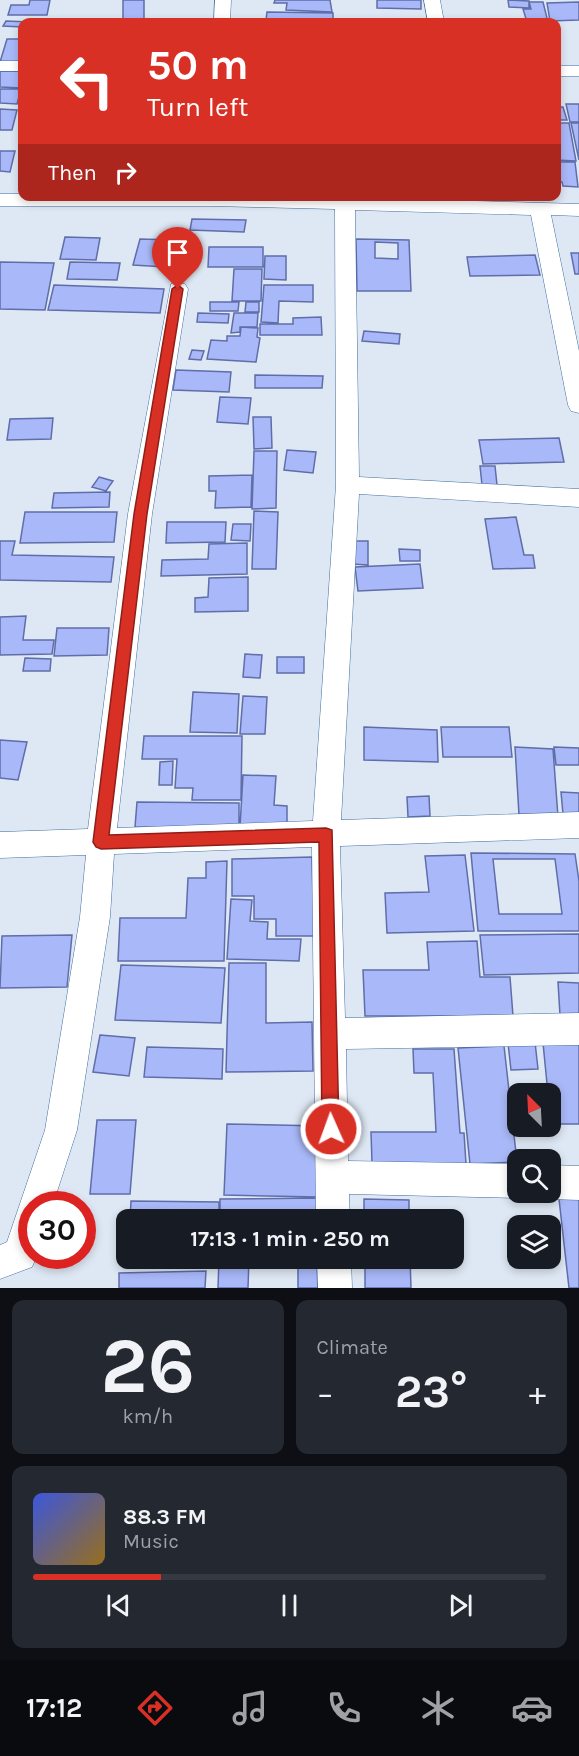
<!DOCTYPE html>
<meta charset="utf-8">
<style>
:root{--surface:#171b24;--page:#242831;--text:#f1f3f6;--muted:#9ea1a6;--line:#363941;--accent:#d93025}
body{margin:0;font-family:Karla,sans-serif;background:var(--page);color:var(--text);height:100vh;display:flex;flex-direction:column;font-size:22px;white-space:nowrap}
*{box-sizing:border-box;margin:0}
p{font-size:20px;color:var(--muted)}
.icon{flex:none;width:33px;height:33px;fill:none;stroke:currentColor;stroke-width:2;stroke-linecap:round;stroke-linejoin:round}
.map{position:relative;height:1288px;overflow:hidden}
.sheet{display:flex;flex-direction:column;gap:12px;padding:12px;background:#0d0f14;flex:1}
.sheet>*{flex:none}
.top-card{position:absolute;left:18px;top:18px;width:543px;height:183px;border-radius:12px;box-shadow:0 3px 9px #0003;background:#d93025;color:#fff;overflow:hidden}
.needle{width:39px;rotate:336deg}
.controls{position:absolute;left:507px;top:1083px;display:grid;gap:12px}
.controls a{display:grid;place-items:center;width:54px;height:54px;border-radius:12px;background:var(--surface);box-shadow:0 3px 9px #0003;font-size:30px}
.speed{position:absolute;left:18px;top:1191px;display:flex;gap:12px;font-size:30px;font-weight:700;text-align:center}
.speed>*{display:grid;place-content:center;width:78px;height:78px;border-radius:50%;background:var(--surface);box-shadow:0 3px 9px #0003;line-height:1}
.speed .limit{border:9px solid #d22;background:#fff;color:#111}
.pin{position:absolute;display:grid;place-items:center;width:51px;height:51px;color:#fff;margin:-62px -26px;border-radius:50% 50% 50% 0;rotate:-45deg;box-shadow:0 0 6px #0007}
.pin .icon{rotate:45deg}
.me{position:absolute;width:66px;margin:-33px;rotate:358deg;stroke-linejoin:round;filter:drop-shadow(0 0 4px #0008)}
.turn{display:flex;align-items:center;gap:21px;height:126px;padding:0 30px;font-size:27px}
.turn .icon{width:78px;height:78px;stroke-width:2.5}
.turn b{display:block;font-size:42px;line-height:51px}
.then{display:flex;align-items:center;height:57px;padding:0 30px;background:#0003;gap:12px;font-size:22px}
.big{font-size:45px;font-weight:700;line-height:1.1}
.sheet .tile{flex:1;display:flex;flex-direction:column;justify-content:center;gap:9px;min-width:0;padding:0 21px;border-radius:12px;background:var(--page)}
.sheet .dial{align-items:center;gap:0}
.dial b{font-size:78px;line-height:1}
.song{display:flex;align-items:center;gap:18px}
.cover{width:72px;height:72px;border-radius:9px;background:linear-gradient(135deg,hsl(230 70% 55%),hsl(40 70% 35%))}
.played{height:6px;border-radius:3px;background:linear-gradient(90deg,var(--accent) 25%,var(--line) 25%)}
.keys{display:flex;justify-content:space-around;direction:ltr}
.heat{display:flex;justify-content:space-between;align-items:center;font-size:33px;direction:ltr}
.sheet .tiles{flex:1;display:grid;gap:12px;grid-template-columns:1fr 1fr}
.tile:last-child{grid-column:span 2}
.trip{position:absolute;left:116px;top:1209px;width:348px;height:60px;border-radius:12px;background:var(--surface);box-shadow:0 3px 9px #0003;font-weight:700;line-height:60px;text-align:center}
.dock{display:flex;height:96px;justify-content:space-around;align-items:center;background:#090b0e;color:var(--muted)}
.dock .icon{width:42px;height:42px}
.dock .on{color:var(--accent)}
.dock b{font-size:27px;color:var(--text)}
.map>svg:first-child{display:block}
.building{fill:#a9b8f8;stroke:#5f6da9;stroke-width:1.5;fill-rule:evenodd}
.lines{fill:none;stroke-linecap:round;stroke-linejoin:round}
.street-casing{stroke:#416da1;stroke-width:1}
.street{fill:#fff;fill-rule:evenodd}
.route{fill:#d93025;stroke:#8d1f18;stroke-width:1.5}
</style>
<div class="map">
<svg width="579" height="1288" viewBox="0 0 579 1288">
<rect width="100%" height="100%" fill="#dee8f4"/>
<path class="building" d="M30 0H50L47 15H8L11 5H29Z
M123 0H144V22H123Z
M275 0H330L332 12 286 10 287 3H274Z
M377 0H421V9L377 8Z
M508 0 529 1V8L509 7Z
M529 2H543L548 22H527L523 9H531Z
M579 2V20L550 21 547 3Z
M267 12 333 13V22H279V20H266Z
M6 21 30 22H22V27L3 26Z
M7 39H22V63L0 62Z
M0 71H22V88L0 87Z
M0 89H21L17 104 0 103Z
M566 104H579V122H570Z
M556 107H563L567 120H556Z
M0 109 17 110 12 130H0Z
M556 123H569L576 161 556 160Z
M571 123H579V160Z
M0 151H15L10 172 0 171Z
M556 162H575L578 187 563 186 562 182H556Z
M192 219 246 220 244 232 190 230Z
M65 237 100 238 96 260 60 259Z
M140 239 172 240 166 267 133 265Z
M356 239 409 240 411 291H357ZM375 242 398 243V259L375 258Z
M209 247H263V267H208Z
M571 253H579V274H575Z
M535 255 540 275 470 276 467 257Z
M265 256H286V280L264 279Z
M0 262 54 263 45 310 0 309Z
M70 262 120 263 117 280 67 279Z
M234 269H262L261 301H232Z
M54 285 164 289 160 313 48 310Z
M264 285H313V302L279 301 278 323 261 322Z
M210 302H239L238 311H210Z
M246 302H259V312H245Z
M198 313 229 314 228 323 197 322Z
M234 313H258L257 327H240V332L231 333Z
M321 317 322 335H260V324H293V318Z
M241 327 258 328 257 337 260 338 256 362 207 359 211 340 227 341V336H240Z
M364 331 400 334 399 344 362 341Z
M192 350 204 351 201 360 189 359Z
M176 370 231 372 229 392 173 390Z
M255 375 323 376 322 388H255Z
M220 397 251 398 248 424 217 422Z
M253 417H271L272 448 254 449Z
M53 418 51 439 7 440 10 419Z
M559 438 564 462 483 464 479 440Z
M287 450 316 452 313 473 284 470Z
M254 451H277L276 508 252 509Z
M480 466H495L497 485H482Z
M252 475 251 507 215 508 216 491H209V476Z
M99 477 113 481 106 491 92 487Z
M110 492 109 507 52 508 54 493Z
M254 511 278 512 276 569H252Z
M25 512H117L114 542 20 543Z
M516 517 524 555H533L535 568 493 569 485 519Z
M167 522H226L225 542 166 543Z
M233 524H251L250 541 231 540Z
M0 541H15L12 555 114 557 111 582 0 580Z
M352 541H368V565L352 564Z
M247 543V574L161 576 162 560 208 559 209 544Z
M399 549 420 550V561H400Z
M420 564 423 588 358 591 355 567Z
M248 577V611L195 612V598L208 597 209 578Z
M26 616 23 640H54L52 654 0 655V617Z
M57 628H109L107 655 54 656Z
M245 654 262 655 260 678 243 677Z
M277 657H304V673H277Z
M25 658 51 659 50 671H23Z
M193 692 239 694 237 733 190 732Z
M243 696 267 697 265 734H240Z
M364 727 437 730 438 762 364 760Z
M441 727H509L512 757H443Z
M144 736H242L241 800H192L193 788H175L177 759H142Z
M0 740 27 742 18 780 0 778Z
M515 747 553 749 558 817 519 815Z
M554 747 579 748V765H556Z
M173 761 172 785H159L160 762Z
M243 775 276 776 274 805 287 806V829L240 827Z
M561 792 579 793V815L563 814Z
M429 796 430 816 408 817 407 797Z
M137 802 239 803V828L135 827Z
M471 853 575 854 579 881V931H478ZM493 859H555L562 914H499Z
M465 855 474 931 387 933 385 893 429 892 425 856Z
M312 857 314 936H276V919H254V896H232V859Z
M227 861 224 961H118L120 918H186L188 878H206V862Z
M231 899 252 900 250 921 268 922 267 939H301L299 961 227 959Z
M579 934V973L484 975 480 935Z
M72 935 67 987 0 988 2 936Z
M477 941 480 977H510L513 1016H365L363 970H429L427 942Z
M229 963H266V1023L312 1022 313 1071 226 1072Z
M121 965 225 968 221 1023 115 1020Z
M558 982 579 983V1016L560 1015Z
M100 1035 135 1038 129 1076 93 1072Z
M535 1042 538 1069 511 1070 508 1043Z
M543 1043H579V1124H551L550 1094H548Z
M504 1046 517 1162 470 1164 458 1048Z
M147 1047 223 1049 222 1079 144 1077Z
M413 1049H454L460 1133H464L466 1164 372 1163 371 1132H436L433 1073H414Z
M97 1120H136L130 1194H90Z
M227 1124 321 1126 319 1197 224 1195Z
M317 1198V1220H220V1199Z
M364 1199 409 1200V1220H364Z
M559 1199H579V1288H569Z
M131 1201 219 1202V1220H130Z
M127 1258H217V1268H126Z
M219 1258H249L248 1288H218Z
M298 1258H318V1288H298Z
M365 1258H410L411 1288H365Z
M206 1271 205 1288H119V1273Z"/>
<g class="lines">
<defs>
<path id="street" d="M215 0H231L230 22H214Z
M424 0H440L444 22H428Z
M0 61H22V71H0Z
M556 66H579V76H556Z
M0 194H22V196H302L579 204V216L551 215 579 351V413L571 411 568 405 531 215 355 210 359 477 579 489V507L359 494 341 820 579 812V838L340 846 345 1018 579 1013V1045L346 1049 348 1161 518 1164V1192L530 1193 518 1198 349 1194 350 1220H316L312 847 114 854 110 917 77 1130 53 1204H32V1256H37L32 1267 0 1279V1245L7 1242 45 1130 80 917 86 855 0 858V832L88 829 128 514 171 284H185L188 289 152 514 117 828 313 821 336 485 335 209 211 206H0Z
M550 1165 579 1166V1200L550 1199 538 1194 550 1192Z
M317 1258H351L352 1288H318Z"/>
</defs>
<use href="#street" class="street-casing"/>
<use href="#street" class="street"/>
</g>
<path class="route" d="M178 285 183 289 147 514 109 835 326 828 332 830 339 1129 337 1135 331 1138 325 1135 322 1129 319 842 101 849 96 847 93 842 134 514 172 289Z"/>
</svg>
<div class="controls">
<a><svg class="needle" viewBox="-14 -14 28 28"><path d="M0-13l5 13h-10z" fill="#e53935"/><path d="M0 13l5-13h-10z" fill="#9ea1a6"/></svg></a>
<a><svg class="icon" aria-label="search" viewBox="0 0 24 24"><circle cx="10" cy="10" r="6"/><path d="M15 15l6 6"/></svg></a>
<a><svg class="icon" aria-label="layers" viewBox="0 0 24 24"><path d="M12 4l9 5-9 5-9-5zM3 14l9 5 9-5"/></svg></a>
</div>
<div class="speed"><div class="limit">30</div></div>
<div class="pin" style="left:178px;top:289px;background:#d93025"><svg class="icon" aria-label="arrive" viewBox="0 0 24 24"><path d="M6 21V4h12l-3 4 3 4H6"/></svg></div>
<svg class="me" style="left:331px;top:1129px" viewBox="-20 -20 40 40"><circle r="17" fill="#d93025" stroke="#fff" stroke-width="3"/><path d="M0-11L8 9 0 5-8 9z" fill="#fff"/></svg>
<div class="trip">17:13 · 1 min · 250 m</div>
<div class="top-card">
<div class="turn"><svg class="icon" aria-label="left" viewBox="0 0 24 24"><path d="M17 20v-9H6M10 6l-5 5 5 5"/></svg><div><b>50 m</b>Turn left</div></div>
<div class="then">Then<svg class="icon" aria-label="right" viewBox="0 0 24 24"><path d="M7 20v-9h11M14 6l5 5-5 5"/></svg></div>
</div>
</div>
<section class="sheet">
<div class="tiles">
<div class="tile dial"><b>26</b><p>km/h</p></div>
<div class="tile"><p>Climate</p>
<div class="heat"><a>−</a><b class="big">23°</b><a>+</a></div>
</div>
<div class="tile">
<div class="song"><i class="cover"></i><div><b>88.3 FM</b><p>Music</p></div></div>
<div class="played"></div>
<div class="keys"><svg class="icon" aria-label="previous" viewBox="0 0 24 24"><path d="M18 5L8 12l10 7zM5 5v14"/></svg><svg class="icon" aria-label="pause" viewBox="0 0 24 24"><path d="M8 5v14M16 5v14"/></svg><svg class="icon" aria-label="next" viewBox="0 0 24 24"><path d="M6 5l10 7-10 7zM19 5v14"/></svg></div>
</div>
</div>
</section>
<nav class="dock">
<b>17:12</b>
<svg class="icon on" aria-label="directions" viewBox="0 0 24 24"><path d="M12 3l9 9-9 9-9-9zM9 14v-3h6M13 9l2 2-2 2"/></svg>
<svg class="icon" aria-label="music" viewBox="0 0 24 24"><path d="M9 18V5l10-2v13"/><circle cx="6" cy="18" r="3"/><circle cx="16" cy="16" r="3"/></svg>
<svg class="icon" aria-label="phone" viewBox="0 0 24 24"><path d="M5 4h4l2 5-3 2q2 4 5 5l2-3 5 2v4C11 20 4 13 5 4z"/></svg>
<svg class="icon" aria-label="climate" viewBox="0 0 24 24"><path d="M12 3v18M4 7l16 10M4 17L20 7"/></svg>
<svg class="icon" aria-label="car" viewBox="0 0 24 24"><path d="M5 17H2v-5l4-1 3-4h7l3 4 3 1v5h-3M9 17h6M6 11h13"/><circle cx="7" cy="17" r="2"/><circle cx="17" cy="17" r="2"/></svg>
</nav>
